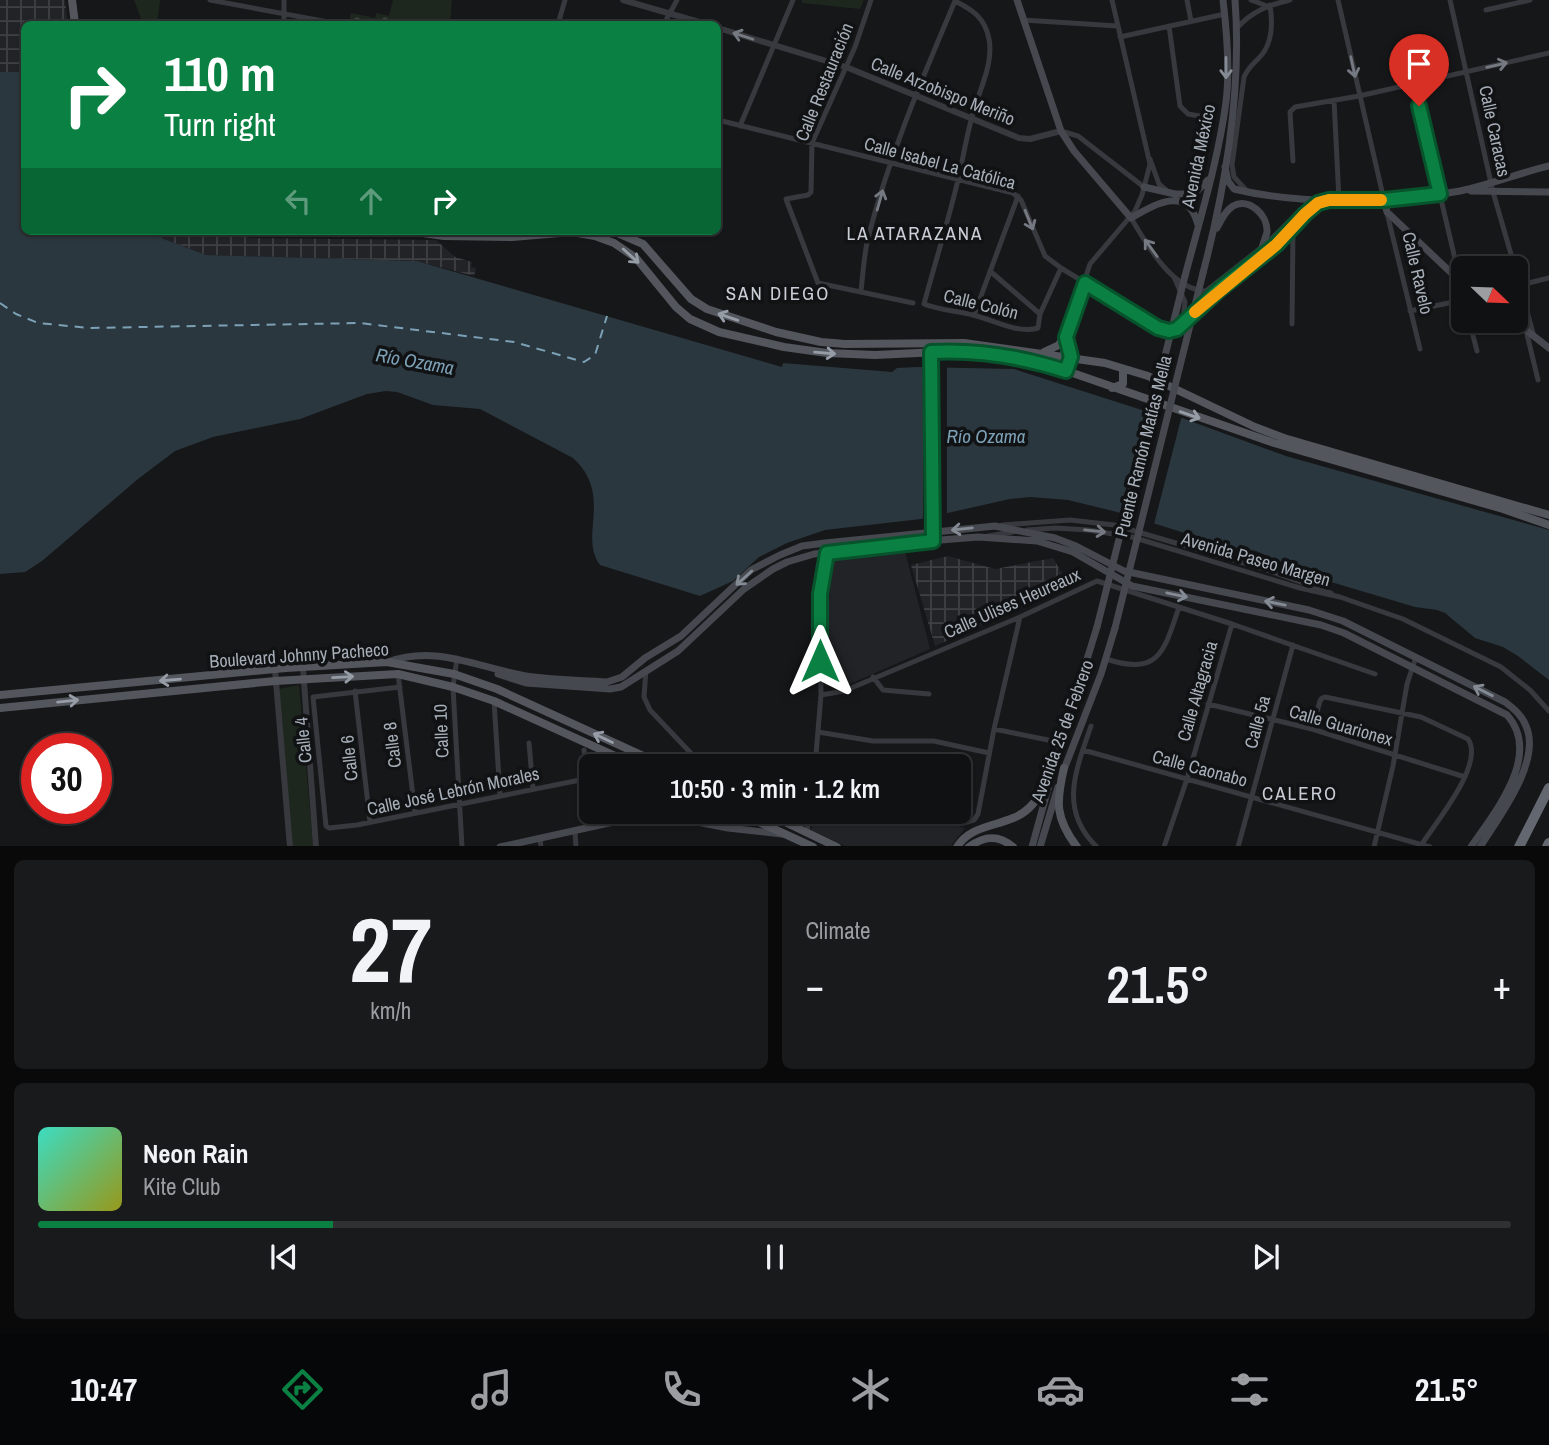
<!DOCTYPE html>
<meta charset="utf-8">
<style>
:root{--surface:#101113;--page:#191a1c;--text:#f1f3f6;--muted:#9c9da0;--line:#303133;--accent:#0b8043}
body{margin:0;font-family:"Archivo Narrow",sans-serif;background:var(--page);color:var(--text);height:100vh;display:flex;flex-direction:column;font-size:26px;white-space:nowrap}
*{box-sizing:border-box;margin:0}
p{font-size:23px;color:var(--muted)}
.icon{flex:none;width:38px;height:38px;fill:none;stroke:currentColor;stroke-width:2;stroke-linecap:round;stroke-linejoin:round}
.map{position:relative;height:846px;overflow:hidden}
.panel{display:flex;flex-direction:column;gap:14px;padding:14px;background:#09090a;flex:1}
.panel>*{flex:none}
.guide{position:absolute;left:21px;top:21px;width:700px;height:214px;border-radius:10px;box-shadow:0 2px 5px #0004,0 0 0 2px var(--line);background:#0b8043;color:#fff;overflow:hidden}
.needle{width:46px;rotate:113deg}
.buttons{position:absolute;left:1451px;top:256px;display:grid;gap:14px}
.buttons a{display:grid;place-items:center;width:77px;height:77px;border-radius:10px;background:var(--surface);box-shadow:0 2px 5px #0004,0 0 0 2px var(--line);font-size:35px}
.speed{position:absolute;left:21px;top:733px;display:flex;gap:14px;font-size:35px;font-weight:700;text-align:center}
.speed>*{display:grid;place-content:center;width:91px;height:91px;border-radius:50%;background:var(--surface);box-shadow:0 2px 5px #0004,0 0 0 2px var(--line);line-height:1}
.speed .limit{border:10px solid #d22;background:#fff;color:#111}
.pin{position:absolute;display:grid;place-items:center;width:60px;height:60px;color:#fff;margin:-72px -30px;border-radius:50% 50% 50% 0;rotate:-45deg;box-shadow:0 0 7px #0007}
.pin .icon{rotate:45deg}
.me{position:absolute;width:77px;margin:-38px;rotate:0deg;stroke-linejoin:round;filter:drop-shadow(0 0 5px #0008)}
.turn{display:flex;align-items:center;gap:24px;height:147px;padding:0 28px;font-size:32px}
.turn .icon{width:91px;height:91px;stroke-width:2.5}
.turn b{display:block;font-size:49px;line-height:60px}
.lanes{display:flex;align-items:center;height:66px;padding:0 28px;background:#0003;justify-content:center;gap:35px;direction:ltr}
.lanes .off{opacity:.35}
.big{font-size:52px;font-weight:600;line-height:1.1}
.panel .tile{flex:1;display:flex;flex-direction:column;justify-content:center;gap:10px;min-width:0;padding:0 24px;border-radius:10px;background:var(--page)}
.panel .dial{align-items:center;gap:0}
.dial b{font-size:91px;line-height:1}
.song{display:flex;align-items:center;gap:21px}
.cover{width:84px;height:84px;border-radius:10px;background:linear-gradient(135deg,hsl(170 70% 55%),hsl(60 70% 35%))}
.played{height:7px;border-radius:4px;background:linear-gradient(90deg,var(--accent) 20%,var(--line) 20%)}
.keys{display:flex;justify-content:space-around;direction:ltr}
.heat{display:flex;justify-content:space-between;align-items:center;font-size:38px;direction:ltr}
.panel .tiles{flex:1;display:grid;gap:14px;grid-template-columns:1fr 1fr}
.tile:last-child{grid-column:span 2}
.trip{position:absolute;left:579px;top:754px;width:392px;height:70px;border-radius:10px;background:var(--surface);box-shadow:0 2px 5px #0004,0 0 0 2px var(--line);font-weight:600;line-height:70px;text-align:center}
.tabs{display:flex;height:112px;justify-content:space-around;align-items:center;background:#060708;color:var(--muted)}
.tabs .icon{width:49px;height:49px}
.tabs .active{color:var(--accent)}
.tabs b{font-size:32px;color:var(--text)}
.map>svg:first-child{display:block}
.built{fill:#222326}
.industrial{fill:url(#industrial-grid)}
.cemetery{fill:url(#cemetery-stones)}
.green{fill:#1e271e}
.water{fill:#2b373e}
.pier{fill:#161719}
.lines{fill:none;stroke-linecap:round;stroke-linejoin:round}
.ferry{stroke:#7ca1b7;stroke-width:2;stroke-dasharray:9 7;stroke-linecap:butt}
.minor{stroke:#37393e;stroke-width:5}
.tertiary{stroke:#37393e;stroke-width:6}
.secondary{stroke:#45484e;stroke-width:7}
.primary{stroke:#53565d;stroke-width:8}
.motorway{stroke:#63676f;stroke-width:10}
.secondary-bridge{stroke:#45484e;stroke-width:7}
.oneway{stroke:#757a82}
.oneway2{stroke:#858b94}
.oneway3{stroke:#969da7}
.route-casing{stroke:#07532c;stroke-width:18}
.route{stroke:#0b8043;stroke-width:12}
.slow{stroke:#f59e0b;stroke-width:12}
.labels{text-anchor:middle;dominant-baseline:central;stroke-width:7;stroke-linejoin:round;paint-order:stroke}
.street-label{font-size:18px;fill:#a7afb9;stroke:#111214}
.neighbourhood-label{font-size:19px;letter-spacing:2px;fill:#c9cdd5;stroke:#111214}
.water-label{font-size:19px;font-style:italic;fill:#7ca1b7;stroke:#111214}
</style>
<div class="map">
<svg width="1549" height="847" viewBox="0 0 1549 847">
<defs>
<pattern id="industrial-grid" width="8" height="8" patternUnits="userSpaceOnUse" patternTransform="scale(1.75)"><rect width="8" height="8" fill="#222326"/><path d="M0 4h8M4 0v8" fill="none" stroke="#3f4043"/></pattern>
<pattern id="cemetery-stones" width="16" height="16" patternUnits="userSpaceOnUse" patternTransform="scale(1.75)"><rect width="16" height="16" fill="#1e271e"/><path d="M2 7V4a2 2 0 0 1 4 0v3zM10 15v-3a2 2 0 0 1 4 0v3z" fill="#3c443d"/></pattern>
</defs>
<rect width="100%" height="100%" fill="#161719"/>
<path class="built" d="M905 551 930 649 843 687 825 686 831 558Z
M814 812H910L965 828 951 846H845L811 830Z"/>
<path class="industrial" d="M0 0H65L68 24H24V72H0Z
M143 231H240V234L250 238 436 240 455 257 472 262 471 267 476 268 474 276 417 261 206 255Z
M948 556 995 569 1053 558 1070 587 935 646 911 565Z"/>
<path class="cemetery" d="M351 13 375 18 376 13 389 16 387 24 349 23Z"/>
<path class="green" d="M134 0H160L157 24H143Z
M393 0H452L450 24H387Z
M802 0H864L860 9 802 3Z
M299 685 313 846H291L279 689Z"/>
<path class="water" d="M0 72H24V231H143L206 255 417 261 782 367 783 363 892 372 897 368 917 367 1014 369 1145 411 1182 418 1286 456 1549 530V680L1518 656 1503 647 1475 638 1445 613 1437 610 1415 607 1321 579 1256 551 1227 546 1117 512 1068 500 1030 497 1010 499 921 519 825 530 787 543 759 557 733 581 700 596 600 565C578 535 614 496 573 458L480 409 433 405 397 392 386 391 367 394 300 419 213 437 175 451 138 479 42 561 25 572 0 574Z"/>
<path class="pier" d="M923 364H947V516L923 522Z
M1147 408 1182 415 1153 528 1119 516Z"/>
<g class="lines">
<path class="ferry" d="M0 303 16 314 38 323 89 328 360 323 514 342 584 362 595 355 607 316"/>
<path class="minor" d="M210 0 339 24
M871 0 855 47 812 143 811 192 808 195 786 199 818 283 913 303
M1187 0 1191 21
M1251 0 1267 6
M1338 0 1384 200
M1450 0 1493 192 1515 268
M1486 10 1530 0
M1023 20 1118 26
M284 24V0
M558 24 565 0
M664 24 677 0
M1169 26 1180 106 1188 114 1210 118 1201 174 1197 182 1185 193
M1237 28C1252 11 1269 5 1290 0
M1120 37 1225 14
M1414 84 1463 293
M1334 100 1339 200
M718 120 1013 193 1021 200 1045 256 1061 268 1158 328 1169 331 1177 329C1209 299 1244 274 1276 245 1292 231 1303 208 1323 202
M740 126 793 0
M1061 131 1078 136 1144 187
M1150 159 1159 184 1166 190
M1293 161 1290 112 1295 107 1359 96 1549 53
M1247 191 1234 177 1232 165 1244 77C1248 68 1252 65 1258 59 1273 45 1273 24 1270 5
M1387 213 1420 349
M1131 218C1147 244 1171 290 1206 291L1267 243 1311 200
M1516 271 1534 337
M1174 277 1185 302 1183 320
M1516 286 1549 278
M861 291C863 273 864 255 868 238 889 156 922 79 955 1 973 10 985 18 989 39 994 65 978 92 972 117 966 138 963 159 958 180 948 222 935 263 924 304 939 310 957 311 973 315 994 320 1017 334 1038 328L1040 314 990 271
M1410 311 1463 300
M1040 314 1061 268
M974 315 1018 196
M1469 320 1477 351
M1292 324 1293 229
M1068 330 1090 264 1135 211 1142 195 1150 164 1112 0
M1526 330 1538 380
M1058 368 1066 340
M1067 371 1071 357 1067 340
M1002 525 1070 520 1114 525 1261 568 1331 593
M1027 530 1055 528 1088 530 1132 537 1300 588 1340 597 1403 619 1501 667 1530 690 1549 711
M988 536 1013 532
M457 658 453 687 462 847
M1106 659C1159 676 1164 652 1179 607
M646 670 644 697 650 710 703 766
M398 674 415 812
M873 677 883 690 929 694
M400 687 313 697 326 826 329 828 357 825 585 779 587 776 584 750
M355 691 370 822
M821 695 844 691 1020 617 1097 581 1232 624 1375 674
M494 701 500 795
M1208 704 1312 729 1465 777
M1091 726C1076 770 1058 810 1097 847
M994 729 1048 740
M1312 729 1320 701 1322 698 1325 697 1421 717 1468 739C1485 764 1436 822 1422 844
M818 732 873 741H934L989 753
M529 743 533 789
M1083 750 1430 847
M815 766 821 695 820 594 827 553
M931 812 968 822 974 820 978 814 994 729 1020 617
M575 832 576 847
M807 833 809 812
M540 838 541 847
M1164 847 1187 779 1232 624
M1238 847 1293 645
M1374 847 1393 766 1407 684 1416 657"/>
<path class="tertiary" d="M623 0 706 24
M718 28 846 67 1019 138 1030 139 1061 131
M303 668 316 847
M275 670 290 847"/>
<path class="secondary" d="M1017 0 1061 131 1074 151 1131 218C1157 203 1188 185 1198 225
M1225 167 1228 181 1234 189C1300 205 1393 204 1460 191 1490 185 1519 173 1549 166
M1144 187 1175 194H1194L1208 180
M1471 191 1549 192
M1384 200 1387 212 1463 284
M1217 228C1221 220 1225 211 1233 206 1249 197 1268 215 1267 232 1266 237 1263 243 1262 248
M1203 273C1226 185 1242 91 1235 0
M1185 276C1200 219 1218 161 1226 102 1230 70 1227 33 1223 0
M1513 320 1549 348
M931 350 933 537
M388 662C436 644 479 668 526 676 552 680 580 680 607 682L622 677 645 658 681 636 751 570 780 555 802 546 825 543 995 526 1055 538 1076 546 1124 571 1309 610 1343 621 1505 702C1514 709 1522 715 1526 726 1542 762 1498 818 1480 847
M498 674 526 683 610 689 621 687 678 651 744 589 773 569 787 562 814 554 928 541 978 537 1037 541 1073 552 1132 586 1321 625 1344 633 1507 715C1543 755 1494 813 1471 847
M1057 756 1097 627
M1063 772 1101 674 1115 628
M500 847 618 821 651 817 677 818 728 828 782 834
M1032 847 1051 778
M1040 847 1058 787"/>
<path class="primary" d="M72 0 75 24
M409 231 444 236 512 237 572 232 595 236 614 243 636 258 676 307 690 319 719 332 784 347 827 353 875 355 960 351 1030 361 1067 371 1274 443 1503 509 1549 525
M613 231 643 244 691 299 707 309 776 332 821 342 845 344 964 343 1105 363 1148 376 1255 427 1284 438 1549 515
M1044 352 1059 345 1068 329
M1112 388 1123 384V369
M0 695 286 668 387 662 454 674 497 689 665 766
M0 708 275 681 398 674 453 687 494 701 637 766
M1064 768C1056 802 1055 818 1077 847
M737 812 813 847
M764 812 837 847
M957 847C973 821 1008 828 1029 808 1044 794 1050 772 1058 754
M969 847C984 836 998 834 1013 847"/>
<path class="motorway" d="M1519 847 1549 788
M1547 847 1549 843"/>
<path class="secondary-bridge" d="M1097 627 1185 276
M1115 628 1203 273"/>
</g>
<defs><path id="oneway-shaft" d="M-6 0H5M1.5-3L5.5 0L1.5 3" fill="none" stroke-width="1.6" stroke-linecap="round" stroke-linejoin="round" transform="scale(1.75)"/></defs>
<g class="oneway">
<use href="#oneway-shaft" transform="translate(743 36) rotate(-162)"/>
<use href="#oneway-shaft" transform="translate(1497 65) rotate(-13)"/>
<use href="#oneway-shaft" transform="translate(1353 67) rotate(78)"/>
<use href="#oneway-shaft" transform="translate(880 200) rotate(-74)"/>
<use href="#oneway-shaft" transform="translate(1029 220) rotate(68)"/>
<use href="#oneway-shaft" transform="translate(1151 248) rotate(-126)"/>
<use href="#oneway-shaft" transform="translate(1095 531) rotate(6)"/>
</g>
<g class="oneway2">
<use href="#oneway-shaft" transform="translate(1226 68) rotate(90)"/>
<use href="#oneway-shaft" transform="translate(962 529) rotate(174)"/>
<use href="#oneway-shaft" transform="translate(744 578) rotate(138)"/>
<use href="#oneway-shaft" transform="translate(1177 595) rotate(12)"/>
<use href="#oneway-shaft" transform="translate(1275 603) rotate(-169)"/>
<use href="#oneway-shaft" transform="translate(1483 691) rotate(-153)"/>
</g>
<g class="oneway3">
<use href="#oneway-shaft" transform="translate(631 256) rotate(42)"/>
<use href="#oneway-shaft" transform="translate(728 317) rotate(-161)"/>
<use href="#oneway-shaft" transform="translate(825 353) rotate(5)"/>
<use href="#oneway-shaft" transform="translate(1190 415) rotate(19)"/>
<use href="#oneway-shaft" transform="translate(343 677) rotate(-3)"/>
<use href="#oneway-shaft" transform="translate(170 680) rotate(175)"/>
<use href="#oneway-shaft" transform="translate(68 701) rotate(-6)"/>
<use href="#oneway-shaft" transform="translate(603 738) rotate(-155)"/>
</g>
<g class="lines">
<defs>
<path id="route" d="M820 661V594L827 553 933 541 931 352C977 349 1022 357 1066 371L1071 357 1066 337 1085 283 1158 328 1169 331 1177 329 1219 290 1276 245 1305 214 1318 203 1329 200H1384L1440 194 1419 106"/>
</defs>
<use href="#route" class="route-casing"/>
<use href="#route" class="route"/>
<path class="slow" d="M1195 312 1276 245 1305 214 1318 203 1329 200H1381"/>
</g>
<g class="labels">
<g class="street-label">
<text transform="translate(824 82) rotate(-68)">Calle Restauración</text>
<text transform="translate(943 91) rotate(22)">Calle Arzobispo Meriño</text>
<text transform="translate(1495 131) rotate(78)">Calle Caracas</text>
<text transform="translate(1198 156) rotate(-78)">Avenida México</text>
<text transform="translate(940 163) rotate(15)">Calle Isabel La Católica</text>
<text transform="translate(1418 273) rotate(77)">Calle Ravelo</text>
<text transform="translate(981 304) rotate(14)">Calle Colón</text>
<text transform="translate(1143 446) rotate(-76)">Puente Ramón Matías Mella</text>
<text transform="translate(1256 559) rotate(16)">Avenida Paseo Margen</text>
<text transform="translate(1012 603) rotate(-24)">Calle Ulises Heureaux</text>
<text transform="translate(299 655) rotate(-4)">Boulevard Johnny Pacheco</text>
<text transform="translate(1197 691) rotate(-74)">Calle Altagracia</text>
<text transform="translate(1257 722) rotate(-75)">Calle 5a</text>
<text transform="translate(1341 725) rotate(16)">Calle Guarionex</text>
<text transform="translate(441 731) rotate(-92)">Calle 10</text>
<text transform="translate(1062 731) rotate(-70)">Avenida 25 de Febrero</text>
<text transform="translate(303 740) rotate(-96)">Calle 4</text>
<text transform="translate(392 745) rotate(-97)">Calle 8</text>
<text transform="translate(349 758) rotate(-96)">Calle 6</text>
<text transform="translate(1200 768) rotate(15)">Calle Caonabo</text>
<text transform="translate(453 791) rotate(-12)">Calle José Lebrón Morales</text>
</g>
<g class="neighbourhood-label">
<text x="915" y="233">LA ATARAZANA</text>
<text x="778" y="293">SAN DIEGO</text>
<text x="1300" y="793">CALERO</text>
</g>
<g class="water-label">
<text transform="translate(415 361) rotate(10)">Río Ozama</text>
<text x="986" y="436">Río Ozama</text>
</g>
</g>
</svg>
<div class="buttons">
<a><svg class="needle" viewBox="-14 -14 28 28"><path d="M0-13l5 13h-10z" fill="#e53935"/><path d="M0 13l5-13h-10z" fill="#9c9da0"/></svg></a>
</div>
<div class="speed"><div class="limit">30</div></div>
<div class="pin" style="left:1419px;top:106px;background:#d93025"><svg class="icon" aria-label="arrive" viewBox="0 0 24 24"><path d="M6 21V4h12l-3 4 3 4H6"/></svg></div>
<svg class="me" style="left:820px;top:661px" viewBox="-20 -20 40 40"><path d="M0-17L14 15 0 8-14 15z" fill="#0b8043" stroke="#fff" stroke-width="4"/></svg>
<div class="trip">10:50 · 3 min · 1.2 km</div>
<div class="guide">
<div class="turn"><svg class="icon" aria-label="right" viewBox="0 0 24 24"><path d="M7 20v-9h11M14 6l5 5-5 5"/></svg><div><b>110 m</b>Turn right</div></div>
<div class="lanes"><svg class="icon off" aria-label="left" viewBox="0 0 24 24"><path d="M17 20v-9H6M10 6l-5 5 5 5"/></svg><svg class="icon off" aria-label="ahead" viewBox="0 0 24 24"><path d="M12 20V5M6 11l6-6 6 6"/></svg><svg class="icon" aria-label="right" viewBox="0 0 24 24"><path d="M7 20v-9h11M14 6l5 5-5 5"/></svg></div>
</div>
</div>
<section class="panel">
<div class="tiles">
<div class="tile dial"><b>27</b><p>km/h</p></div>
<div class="tile"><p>Climate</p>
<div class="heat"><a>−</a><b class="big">21.5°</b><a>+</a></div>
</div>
<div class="tile">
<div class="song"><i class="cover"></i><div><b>Neon Rain</b><p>Kite Club</p></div></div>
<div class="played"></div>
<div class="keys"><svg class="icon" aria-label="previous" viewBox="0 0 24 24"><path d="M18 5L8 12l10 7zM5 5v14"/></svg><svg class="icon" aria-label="pause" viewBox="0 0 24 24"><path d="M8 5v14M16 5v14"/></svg><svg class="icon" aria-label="next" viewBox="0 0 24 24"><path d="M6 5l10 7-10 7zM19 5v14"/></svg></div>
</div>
</div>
</section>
<nav class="tabs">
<b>10:47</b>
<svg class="icon active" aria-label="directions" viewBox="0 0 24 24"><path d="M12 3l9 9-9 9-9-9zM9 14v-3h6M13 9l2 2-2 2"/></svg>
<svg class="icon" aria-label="music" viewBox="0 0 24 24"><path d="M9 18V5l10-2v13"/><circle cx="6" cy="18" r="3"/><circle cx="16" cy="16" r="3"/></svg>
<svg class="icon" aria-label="phone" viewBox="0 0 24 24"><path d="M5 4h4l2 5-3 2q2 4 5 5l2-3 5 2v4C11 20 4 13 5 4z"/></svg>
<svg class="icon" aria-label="climate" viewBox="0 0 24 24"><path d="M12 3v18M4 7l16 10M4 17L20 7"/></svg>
<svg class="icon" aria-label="car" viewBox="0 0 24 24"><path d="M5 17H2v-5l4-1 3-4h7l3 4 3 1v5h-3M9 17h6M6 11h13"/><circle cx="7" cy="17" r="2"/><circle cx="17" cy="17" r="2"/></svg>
<svg class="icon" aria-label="filters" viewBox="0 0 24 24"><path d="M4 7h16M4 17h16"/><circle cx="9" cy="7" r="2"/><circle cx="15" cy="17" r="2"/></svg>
<b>21.5°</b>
</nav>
